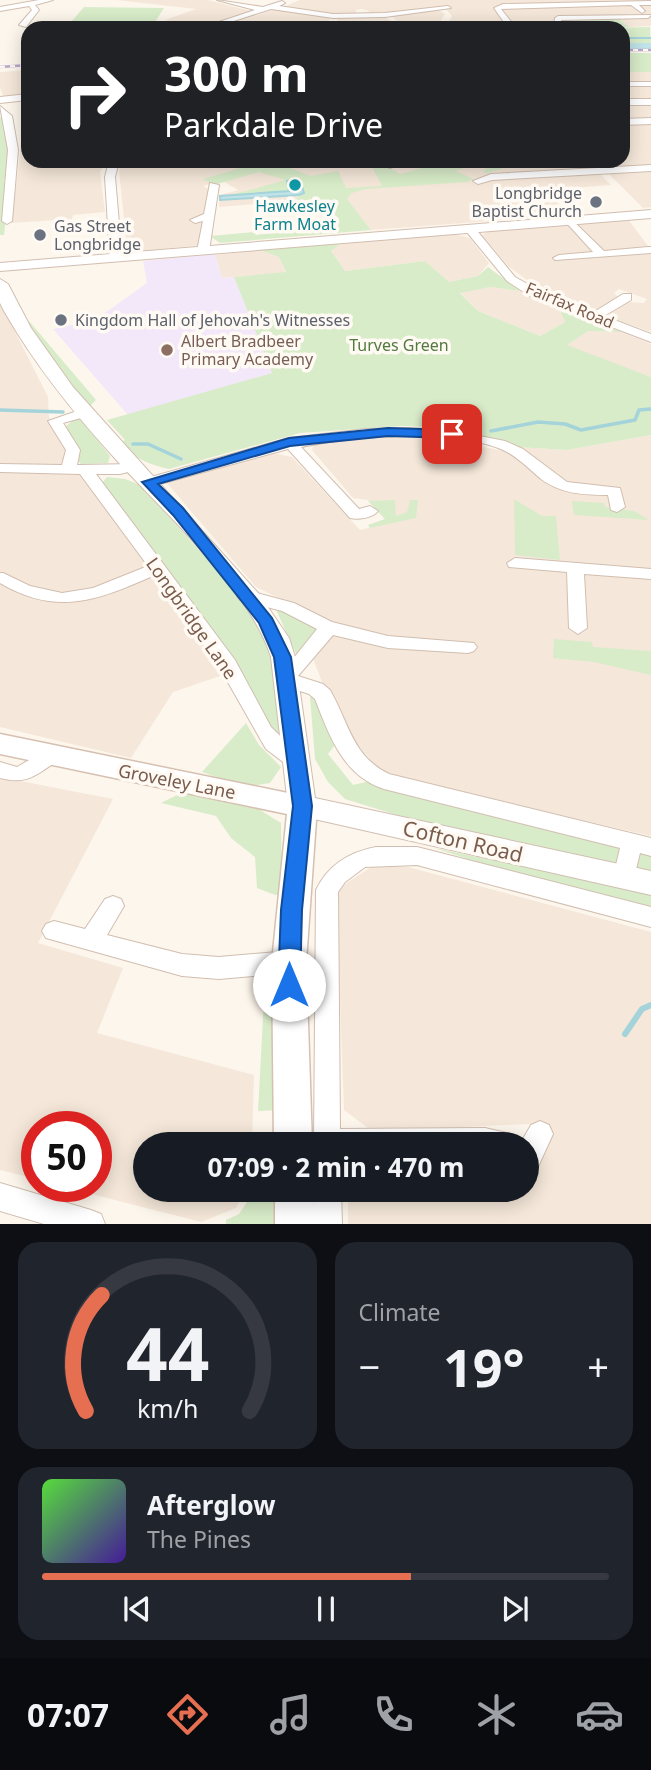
<!DOCTYPE html>
<meta charset="utf-8">
<style>
:root{--surface:#171b24;--page:#20242c;--text:#f1f3f6;--muted:#9ea1a6;--line:#363941;--accent:#e76f51}
body{margin:0;font-family:"Noto Sans",sans-serif;background:var(--page);color:var(--text);height:100vh;display:flex;flex-direction:column;font-size:26px;white-space:nowrap}
*{box-sizing:border-box;margin:0}
p{font-size:23px;color:var(--muted)}
.icon{flex:none;width:38px;height:38px;fill:none;stroke:currentColor;stroke-width:2;stroke-linecap:round;stroke-linejoin:round}
.map{position:relative;height:1224px;overflow:hidden}
.details{display:flex;flex-direction:column;gap:18px;padding:18px;background:#0d0f14;flex:1}
.details>*{flex:none}
.guide{position:absolute;left:21px;top:21px;width:609px;height:147px;border-radius:21px;box-shadow:0 4px 18px #0003;background:#202124;color:#fff;overflow:hidden}
.speed{position:absolute;left:21px;top:1111px;display:flex;gap:14px;font-size:35px;font-weight:700;text-align:center}
.speed>*{display:grid;place-content:center;width:91px;height:91px;border-radius:50%;background:var(--surface);box-shadow:0 4px 18px #0003;line-height:1}
.speed .limit{border:10px solid #d22;background:#fff;color:#111}
.pin{position:absolute;display:grid;place-items:center;width:60px;height:60px;color:#fff;margin:-30px;border-radius:14px;box-shadow:0 4px 10px #0006}
.me{position:absolute;width:77px;margin:-38px;rotate:0deg;stroke-linejoin:round;filter:drop-shadow(0 0 5px #0008)}
.turn{display:flex;align-items:center;gap:24px;height:147px;padding:0 28px;font-size:32px}
.turn .icon{width:91px;height:91px;stroke-width:2.5}
.turn b{display:block;font-size:49px;line-height:60px}
.big{font-size:52px;font-weight:700;line-height:1.1}
.details .tile{flex:1;display:flex;flex-direction:column;justify-content:center;gap:10px;min-width:0;padding:0 24px;border-radius:21px;background:var(--page)}
.details .dial{align-items:center;gap:0}
.dial svg{height:182px;overflow:visible;fill:none;stroke:var(--line);stroke-width:7;stroke-linecap:round;text-anchor:middle}
.dial text{fill:var(--text);stroke:none}
.song{display:flex;align-items:center;gap:21px}
.cover{width:84px;height:84px;border-radius:10px;background:linear-gradient(135deg,hsl(110 70% 55%),hsl(260 70% 35%))}
.played{height:7px;border-radius:4px;background:linear-gradient(90deg,var(--accent) 65%,var(--line) 65%)}
.keys{display:flex;justify-content:space-around;direction:ltr}
.heat{display:flex;justify-content:space-between;align-items:center;font-size:38px;direction:ltr}
.details .tiles{flex:1;display:grid;gap:18px;grid-template-columns:1fr 1fr}
.tile:last-child{grid-column:span 2}
.trip{position:absolute;left:133px;top:1132px;width:406px;height:70px;border-radius:35px;background:var(--surface);box-shadow:0 4px 18px #0003;font-weight:700;line-height:70px;text-align:center}
.menu{display:flex;height:112px;justify-content:space-around;align-items:center;background:#090b0e;color:var(--muted)}
.menu .icon{width:49px;height:49px}
.menu .selected{color:var(--accent)}
.menu b{font-size:32px;color:var(--text)}
.map>svg:first-child{display:block}
.residential{fill:#f5e8da}
.education{fill:#f3e8fa}
.green{fill:#d8ecc9}
.water{fill:#bfe3e8;stroke:#a5d3da;stroke-width:2}
.lines{fill:none;stroke-linecap:round;stroke-linejoin:round}
.stream-far2{stroke:#a5d3da;stroke-width:2}
.stream-far1{stroke:#a5d3da;stroke-width:3.5}
.stream{stroke:#a5d3da;stroke-width:6}
.river{fill:#bfe3e8;fill-rule:evenodd}
.minor-casing{stroke:#d1beb0;stroke-width:2}
.tertiary-casing{stroke:#d1beb0;stroke-width:2}
.secondary-casing{stroke:#d6c0b0;stroke-width:3}
.minor{fill:#fff;fill-rule:evenodd}
.tertiary{fill:#fff;fill-rule:evenodd}
.secondary{fill:#fff;fill-rule:evenodd}
.rail-casing{stroke:#b9a8c9;stroke-width:2.5}
.rail{stroke:#fffaf3;stroke-width:2;stroke-dasharray:5;stroke-linecap:butt}
.route{fill:#1a73e8;stroke:#114b97;stroke-width:2}
.culture-dot{fill:#0f9aa8;stroke:#fffaf3;stroke-width:2.5}
.worship-dot{fill:#6b7280;stroke:#fffaf3;stroke-width:2.5}
.education-dot{fill:#8d6e63;stroke:#fffaf3;stroke-width:2.5}
.labels{text-anchor:middle;dominant-baseline:central;stroke-width:7;stroke-linejoin:round;paint-order:stroke}
.far-worship-label{font-size:16px;fill:#5b616d;stroke:#fffaf3;text-anchor:start}
.far-culture-label{font-size:16px;fill:#0d838f;stroke:#fffaf3}
.far-street-label{font-size:16px;fill:#7a5c4d;stroke:#fffaf3}
.far-education-label{font-size:16px;fill:#785e54;stroke:#fffaf3;text-anchor:start}
.far-park-label{font-size:16px;fill:#537a41;stroke:#fffaf3}
.street-label{font-size:18px;fill:#7a5c4d;stroke:#fffaf3}
.near-street-label{font-size:21px;fill:#7a5c4d;stroke:#fffaf3}
</style>
<div class="map">
<svg width="651" height="1224" viewBox="0 0 651 1224">
<rect width="100%" height="100%" fill="#fdf6ec"/>
<path class="residential" d="M116 0H208L251 11 200 27 165 20 196 9Z
M300 0H651V26L629 27 615 15 555 17 554 26 488 28H215L277 9 330 17 328 23 334 24 338 23 337 17H384L391 21 387 24H400L392 16 437 9 445 14 439 23H457L449 21 452 16 446 9 448 7 382 15 363 14 370 11 361 9 356 10V14L336 15 283 7Z
M28 70V95L4 98 0 88V72Z
M623 72H651V207L643 208 596 161H623Z
M28 143V161H107L100 172 105 212 73 215 72 219 11 223 21 146Z
M122 161H587L611 185 544 190 570 215 371 230 345 197 219 207 220 195 238 190 221 180 203 186 210 190 201 245 142 251 127 247 119 171Z
M627 218 651 250V332L615 319 610 314 629 302 644 303 647 299 619 289 614 293 619 298 598 309 588 308 527 280 508 266 482 235 490 230Z
M454 234 470 238 489 263 478 276 449 282 425 261 345 271 331 251 340 244Z
M260 250 279 257 286 273 222 278 215 255Z
M490 287 520 291 559 308 565 322 540 336 478 311 460 292Z
M0 302 48 397 49 417 89 484 220 662 223 675 173 692 131 758 0 727Z
M588 331 621 332 651 344V377L568 347 567 344Z
M426 435 508 452 522 447 567 450 651 435V836L385 775 361 749 349 743 324 687 312 656 322 645 316 616 256 587 166 482 273 453 292 457 360 530 377 526 385 519 368 500 353 498 312 450 313 446 321 441Z
M0 777 113 799 38 943 123 968 97 1033 254 1075 252 1144H145V1190H246L236 1208 201 1222 64 1187 96 1186V1127H37V1179L0 1170Z
M376 864 408 867 651 932V1224H348V1190H527L552 1134 529 1124 372 1131 344 1110 336 890Z"/>
<path class="education" d="M215 254 222 278 234 277 272 373 128 415 53 329 95 320 147 283 143 261Z"/>
<path class="green" d="M84 7 164 8 155 22 72 21Z
M617 17 629 27H564L559 20Z
M650 27 651 47H623V28H607Z
M623 53H651V72H623Z
M4 115 8 132 4 136 8 138V178L4 179 5 184H10L4 235H0V118Z
M194 161H271L311 176 338 171 346 188 382 186 369 161H378L400 174 422 168 412 161H493L502 169 487 173 483 172 487 169 476 164 455 171 474 179 467 182 366 189 352 193 347 199 371 230 220 243 210 236 254 232 256 235 314 228 317 231 329 230 326 224 339 219 320 199 293 201 304 193 299 179 287 180 289 191 227 196 286 180 259 172 214 185 203 179 240 168Z
M340 244 331 251 345 271 425 261 449 282 478 276 488 267 520 291 490 287 460 293 478 311 540 336 565 322 559 308 621 332 588 331 567 345 651 377V435L567 450 518 447 486 437 432 427 401 426 300 433 169 469C152 465 131 459 123 441L125 440 107 420 272 373 234 277 286 272 279 257 260 250Z
M29 321 96 400 89 407 25 322Z
M78 416 110 456 108 463 81 464 78 461 64 428Z
M107 477 125 479 140 485 247 603 272 650 286 736 278 742 233 657 101 484Z
M514 499 542 516H556L560 560 515 555Z
M395 500 396 516 407 512 410 500H418L416 518 370 528 368 525 385 519 368 501Z
M572 501 604 503 605 507 634 511 649 520 574 515Z
M273 603 315 623 317 635 297 656Z
M554 639 592 642 593 647 651 651V675L594 662 553 658Z
M310 697 320 698 338 741 328 754 353 785 366 782 651 850V874L397 815 345 799 328 782 315 759Z
M246 723 259 745 281 767 270 783 245 787 202 772Z
M183 792 255 807 281 823 282 894 275 895 257 888 255 857 231 838 216 816 161 803Z
M434 848 651 893V909L518 875Z
M265 980H272L280 985 284 1110 258 1111Z
M255 1190H288L289 1224H226V1220L239 1214Z"/>
<path class="water" d="M300 180 304 193 299 195 220 200V196L289 191 287 181Z"/>
<g class="lines">
<path class="stream-far2" d="M623 38H651"/>
<path class="stream-far1" d="M0 410 63 412
M491 431 538 422 565 424 581 430 635 420 639 410 651 409
M133 444H148L181 459"/>
<path class="stream" d="M625 1034 642 1009 651 1005"/>
<path class="river" d="M623 43H651V49H623Z"/>
<defs>
<path id="minor" d="M39 0H53L35 5 39 10 26 27 19 25 32 10 29 6 0 11V7Z
M217 0 263 7 282 1 285 3 279 6 333 14 385 13 448 6 451 8 385 17 333 18 271 9 212 28H201L255 10Z
M651 1V5H639L645 11 642 13 631 5 501 9 513 24 517 25H554L555 18 558 16 651 15 648 18 561 20V28H508L494 8 503 4Z
M623 82H651V86H623Z
M28 94V100L0 103V97Z
M623 99H651V105H623Z
M0 106 12 116 18 150 12 221 7 224 2 221 8 150Z
M651 118V124L623 125V119Z
M109 161H119L115 177 122 258 116 261 110 258 105 177Z
M375 161H411L390 168Z
M651 165V171L492 180 478 184 473 181 491 174Z
M210 183 219 185 209 251 203 254 197 251 203 221 195 223 190 220 204 214Z
M569 217 604 251 648 247H651V253L555 260 553 258 559 255 593 252 564 220Z
M466 227H474L515 277 538 290 594 312 623 294H631V300L604 316 651 334V342L530 296 507 281 466 231Z
M83 409 90 413 88 416 63 423 80 450 77 465 136 464V470L120 474H96L235 660 271 727 308 763 305 768 298 771 291 768 266 749 221 670 155 575C98 600 58 617 0 583V573H3L30 586 62 593 93 588 148 566 80 474 0 472V464L62 465 66 450 48 421Z
M409 428 454 431 505 441 523 449 567 482 620 488 625 507 617 512 611 510 608 495C584 495 561 494 541 479 529 469 518 457 503 450 452 428 355 436 301 447L359 509 370 506 378 511C373 518 358 520 350 518L288 449 149 487 141 482 144 479 289 438 366 429Z
M515 558 651 569V579L584 574 587 628 578 634 569 628 567 572 509 567 507 563Z
M246 590 294 603 332 622 388 636 474 643 477 647 474 651 468 653 388 648 333 635 298 676 323 684 330 690C349 723 352 756 389 774L651 838V856L640 853 632 885 624 887 616 885 613 878 620 848 384 789C343 776 329 735 315 699L309 694 279 684 277 679 317 629 282 611 240 600 237 596 240 592Z
M52 747 59 750 62 755 59 760C35 775 29 785 0 778V762L17 767Z
M376 847H417L651 907V927L417 865 365 867 345 882 338 892 340 1129 485 1128 511 1134 514 1144H314L316 890C328 865 349 852 376 847Z
M113 896 121 899 124 906 107 935 182 954 219 957 289 951 297 955 301 962 297 969 289 973 219 979 182 976 46 938 42 931 46 924 54 921 85 929 105 899Z
M540 1121 549 1125 553 1134 537 1169 527 1173V1144H520L531 1125Z
M0 1183 91 1210 101 1214 105 1224H44L0 1211Z
M313 1190H341L342 1224H314Z"/>
<path id="tertiary" d="M651 210V218L0 271V263Z
M0 279 8 284 31 328 73 387 259 594 289 638 295 657 315 798 651 871V895L292 814 288 806 271 657C251 592 167 515 120 464 77 417 36 367 4 311L0 303Z"/>
<path id="secondary" d="M0 734 312 798 317 806 306 962 312 1144H274L272 962 287 814 0 754Z
M275 1190H313L315 1224H275Z"/>
</defs>
<use href="#minor" class="minor-casing"/>
<use href="#tertiary" class="tertiary-casing"/>
<use href="#secondary" class="secondary-casing"/>
<use href="#minor" class="minor"/>
<use href="#tertiary" class="tertiary"/>
<use href="#secondary" class="secondary"/>
<defs>
<path id="rail" d="M623 50H651
M0 67 28 65"/>
</defs>
<use href="#rail" class="rail-casing"/>
<use href="#rail" class="rail"/>
</g>
<path class="route" d="M388 428 452 430 459 434 452 438 388 436 290 446 158 484 183 508 272 618 291 657 312 806 302 910 300 985 297 992 289 995 281 992 278 985 281 910 293 806 274 657 259 623 173 515 142 482 289 438Z"/>
<circle class="culture-dot" cx="295" cy="185" r="7"/>
<g class="worship-dot">
<circle cx="596" cy="202" r="7"/>
<circle cx="40" cy="235" r="7"/>
<circle cx="61" cy="320" r="7"/>
</g>
<circle class="education-dot" cx="167" cy="350" r="7"/>
<g class="labels">
<g class="far-worship-label">
<text x="582" y="193" text-anchor="end">Longbridge<tspan x="582" dy="18">Baptist Church</tspan></text>
<text x="54" y="226">Gas Street<tspan x="54" dy="18">Longbridge</tspan></text>
<text x="75" y="320">Kingdom Hall of Jehovah's Witnesses</text>
</g>
<g class="far-culture-label">
<text x="295" y="206">Hawkesley<tspan x="295" dy="18">Farm Moat</tspan></text>
</g>
<g class="far-street-label">
<text transform="translate(570 305) rotate(23)">Fairfax Road</text>
</g>
<g class="far-education-label">
<text x="181" y="341">Albert Bradbeer<tspan x="181" dy="18">Primary Academy</tspan></text>
</g>
<g class="far-park-label">
<text x="399" y="345">Turves Green</text>
</g>
<g class="street-label">
<text transform="translate(192 618) rotate(55)">Longbridge Lane</text>
<text transform="translate(177 781) rotate(11)">Groveley Lane</text>
</g>
<g class="near-street-label">
<text transform="translate(463 841) rotate(13)">Cofton Road</text>
</g>
</g>
</svg>
<div class="speed"><div class="limit">50</div></div>
<div class="pin" style="left:452px;top:434px;background:#d93025"><svg class="icon" aria-label="arrive" viewBox="0 0 24 24"><path d="M6 21V4h12l-3 4 3 4H6"/></svg></div>
<svg class="me" style="left:289px;top:985px" viewBox="-20 -20 40 40"><circle r="19" fill="#fff"/><path d="M0-13L10 11 0 6-10 11z" fill="#1a73e8"/></svg>
<div class="trip">07:09 · 2 min · 470 m</div>
<div class="guide">
<div class="turn"><svg class="icon" aria-label="right" viewBox="0 0 24 24"><path d="M7 20v-9h11M14 6l5 5-5 5"/></svg><div><b>300 m</b>Parkdale Drive</div></div>
</div>
</div>
<section class="details">
<div class="tiles">
<div class="tile dial"><svg viewBox="0 0 100 80">
<path d="M14 69A42 42 0 1 1 86 69"/>
<path d="M14 69A42 42 0 0 1 21 18" stroke="#e76f51"/>
<text x="50" y="56" font-size="32" font-weight="700">44</text>
<text x="50" y="72" font-size="11">km/h</text>
</svg></div>
<div class="tile"><p>Climate</p>
<div class="heat"><a>−</a><b class="big">19°</b><a>+</a></div>
</div>
<div class="tile">
<div class="song"><i class="cover"></i><div><b>Afterglow</b><p>The Pines</p></div></div>
<div class="played"></div>
<div class="keys"><svg class="icon" aria-label="previous" viewBox="0 0 24 24"><path d="M18 5L8 12l10 7zM5 5v14"/></svg><svg class="icon" aria-label="pause" viewBox="0 0 24 24"><path d="M8 5v14M16 5v14"/></svg><svg class="icon" aria-label="next" viewBox="0 0 24 24"><path d="M6 5l10 7-10 7zM19 5v14"/></svg></div>
</div>
</div>
</section>
<nav class="menu">
<b>07:07</b>
<svg class="icon selected" aria-label="directions" viewBox="0 0 24 24"><path d="M12 3l9 9-9 9-9-9zM9 14v-3h6M13 9l2 2-2 2"/></svg>
<svg class="icon" aria-label="music" viewBox="0 0 24 24"><path d="M9 18V5l10-2v13"/><circle cx="6" cy="18" r="3"/><circle cx="16" cy="16" r="3"/></svg>
<svg class="icon" aria-label="phone" viewBox="0 0 24 24"><path d="M5 4h4l2 5-3 2q2 4 5 5l2-3 5 2v4C11 20 4 13 5 4z"/></svg>
<svg class="icon" aria-label="climate" viewBox="0 0 24 24"><path d="M12 3v18M4 7l16 10M4 17L20 7"/></svg>
<svg class="icon" aria-label="car" viewBox="0 0 24 24"><path d="M5 17H2v-5l4-1 3-4h7l3 4 3 1v5h-3M9 17h6M6 11h13"/><circle cx="7" cy="17" r="2"/><circle cx="17" cy="17" r="2"/></svg>
</nav>
